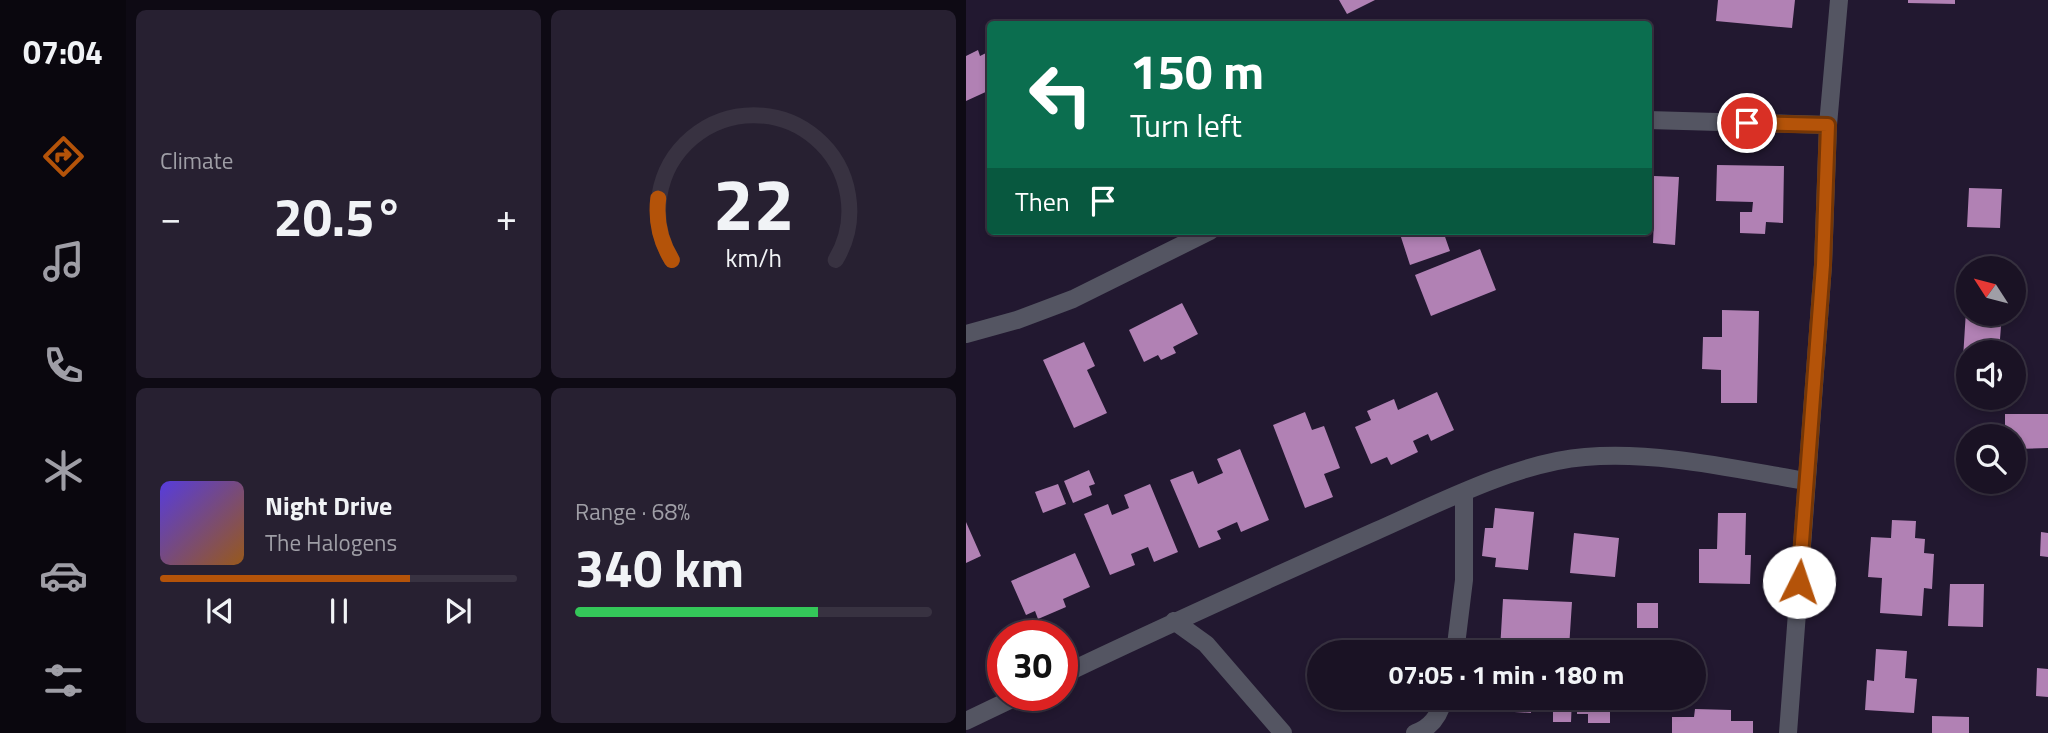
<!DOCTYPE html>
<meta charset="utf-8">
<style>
:root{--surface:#1a1224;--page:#272031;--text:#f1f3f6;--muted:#9f9ea6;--line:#383241;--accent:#b45309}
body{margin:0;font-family:"Titillium Web",sans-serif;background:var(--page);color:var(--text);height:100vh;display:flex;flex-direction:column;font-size:26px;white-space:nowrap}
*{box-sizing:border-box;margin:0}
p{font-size:23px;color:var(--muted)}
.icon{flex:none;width:38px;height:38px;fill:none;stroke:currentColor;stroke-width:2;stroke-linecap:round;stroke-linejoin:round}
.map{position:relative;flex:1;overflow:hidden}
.sheet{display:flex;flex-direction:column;gap:10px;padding:10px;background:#0e0a14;width:840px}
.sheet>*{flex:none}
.hud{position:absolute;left:21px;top:21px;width:665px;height:214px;border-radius:7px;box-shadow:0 4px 10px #0003,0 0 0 2px var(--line);background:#0b6e4f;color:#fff;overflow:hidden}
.needle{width:46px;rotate:306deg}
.tools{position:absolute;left:990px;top:256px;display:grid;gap:14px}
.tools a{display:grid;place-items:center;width:70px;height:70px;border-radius:50%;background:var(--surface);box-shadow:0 4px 10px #0003,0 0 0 2px var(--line);font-size:35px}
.speed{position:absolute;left:21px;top:620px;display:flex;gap:14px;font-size:35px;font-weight:700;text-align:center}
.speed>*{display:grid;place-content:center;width:91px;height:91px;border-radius:50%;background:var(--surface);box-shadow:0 4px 10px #0003,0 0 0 2px var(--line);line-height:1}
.speed .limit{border:10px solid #d22;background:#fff;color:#111}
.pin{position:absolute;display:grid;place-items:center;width:60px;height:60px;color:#fff;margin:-30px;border:4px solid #fff;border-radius:50%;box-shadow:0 2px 7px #0007}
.me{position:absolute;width:77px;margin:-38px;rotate:4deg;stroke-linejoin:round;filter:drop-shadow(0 0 5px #0008)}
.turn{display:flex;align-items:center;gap:24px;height:147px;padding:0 28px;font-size:32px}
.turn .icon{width:91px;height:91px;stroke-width:2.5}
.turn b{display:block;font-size:49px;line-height:60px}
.then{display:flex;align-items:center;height:66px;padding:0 28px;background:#0003;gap:14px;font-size:26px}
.big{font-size:52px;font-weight:700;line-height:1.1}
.sheet .widget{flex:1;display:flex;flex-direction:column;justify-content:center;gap:10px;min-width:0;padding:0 24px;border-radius:10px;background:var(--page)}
.sheet .dial{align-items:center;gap:0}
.dial svg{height:182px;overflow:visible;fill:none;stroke:var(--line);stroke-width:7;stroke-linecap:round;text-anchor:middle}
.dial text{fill:var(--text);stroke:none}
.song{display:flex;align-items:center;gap:21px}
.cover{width:84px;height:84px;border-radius:10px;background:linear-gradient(135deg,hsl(250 70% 55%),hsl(30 70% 35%))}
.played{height:7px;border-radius:4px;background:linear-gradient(90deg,var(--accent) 70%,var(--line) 70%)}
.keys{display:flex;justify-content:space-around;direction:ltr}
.heat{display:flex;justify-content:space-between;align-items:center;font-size:38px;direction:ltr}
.charge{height:10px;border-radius:5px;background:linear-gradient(90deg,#34c759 68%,var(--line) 0)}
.sheet .tiles{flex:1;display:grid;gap:10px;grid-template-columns:repeat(2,1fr)}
.trip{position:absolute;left:341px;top:640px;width:399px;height:70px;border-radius:35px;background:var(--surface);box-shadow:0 4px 10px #0003,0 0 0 2px var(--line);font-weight:700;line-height:70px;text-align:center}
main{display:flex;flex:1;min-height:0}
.menu{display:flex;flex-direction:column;width:126px;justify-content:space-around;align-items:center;background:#0a070e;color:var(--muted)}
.menu .icon{width:49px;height:49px}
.menu .current{color:var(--accent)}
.menu b{font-size:32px;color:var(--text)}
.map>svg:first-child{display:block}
.building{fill:#b181b4}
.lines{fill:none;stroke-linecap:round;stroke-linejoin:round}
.minor{stroke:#545562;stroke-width:18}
.route-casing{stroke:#753606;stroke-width:18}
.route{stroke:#b45309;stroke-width:12}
</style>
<main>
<nav class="menu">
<b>07:04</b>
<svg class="icon current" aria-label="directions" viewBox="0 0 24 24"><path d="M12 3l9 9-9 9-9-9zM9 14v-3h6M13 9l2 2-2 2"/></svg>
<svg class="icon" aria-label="music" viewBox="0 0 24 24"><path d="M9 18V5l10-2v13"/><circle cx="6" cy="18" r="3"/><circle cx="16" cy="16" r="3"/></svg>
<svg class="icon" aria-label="phone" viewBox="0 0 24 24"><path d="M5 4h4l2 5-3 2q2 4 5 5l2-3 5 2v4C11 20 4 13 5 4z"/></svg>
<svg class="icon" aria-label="climate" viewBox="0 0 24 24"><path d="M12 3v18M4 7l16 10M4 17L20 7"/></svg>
<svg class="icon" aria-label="car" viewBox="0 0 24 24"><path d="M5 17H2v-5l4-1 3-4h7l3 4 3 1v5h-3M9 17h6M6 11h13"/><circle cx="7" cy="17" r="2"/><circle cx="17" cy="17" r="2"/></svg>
<svg class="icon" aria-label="filters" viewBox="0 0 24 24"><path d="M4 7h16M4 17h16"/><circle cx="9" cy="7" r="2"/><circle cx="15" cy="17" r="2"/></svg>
</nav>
<section class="sheet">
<div class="tiles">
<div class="widget"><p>Climate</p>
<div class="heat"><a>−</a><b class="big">20.5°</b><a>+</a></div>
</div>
<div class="widget dial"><svg viewBox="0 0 100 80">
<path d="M14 69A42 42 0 1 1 86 69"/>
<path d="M14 69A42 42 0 0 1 8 42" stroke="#b45309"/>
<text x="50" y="56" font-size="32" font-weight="700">22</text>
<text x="50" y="72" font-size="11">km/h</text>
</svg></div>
<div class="widget">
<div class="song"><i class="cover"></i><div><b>Night Drive</b><p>The Halogens</p></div></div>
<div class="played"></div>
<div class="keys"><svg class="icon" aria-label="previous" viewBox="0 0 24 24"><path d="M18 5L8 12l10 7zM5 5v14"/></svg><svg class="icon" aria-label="pause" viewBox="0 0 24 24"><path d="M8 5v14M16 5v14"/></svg><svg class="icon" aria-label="next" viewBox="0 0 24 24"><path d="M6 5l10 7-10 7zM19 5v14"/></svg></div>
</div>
<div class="widget"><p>Range · 68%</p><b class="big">340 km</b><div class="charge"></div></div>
</div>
</section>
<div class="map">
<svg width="1082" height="733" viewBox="0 0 1082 733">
<rect width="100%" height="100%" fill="#221830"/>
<path class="building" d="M373 0H409L381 14Z
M752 0H829L826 28 750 21Z
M942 0H989V4L942 3Z
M12 50 14 56 24 51V90L0 101V56Z
M751 165 818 166 817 223 800 222 799 234 774 233V212H786L787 202 750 201Z
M688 176 713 177 709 245 687 243 688 220 682 219V192H687Z
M1003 188 1036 189 1034 228 1001 227Z
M433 231H477L484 251 444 265Z
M514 249 530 290 465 316 449 275Z
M1001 294 1003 313H1036L1033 352H1003V392L995 391Z
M216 303 232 334 207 347 210 353 195 360 192 355 178 362 163 330Z
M756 310 793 311 791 403H755V370L736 369 737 337H756Z
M118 342 129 366 121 370 141 413 108 428 77 360Z
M471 392 488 430 465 441 462 434 447 441 452 452 425 465 421 457 405 464 389 427 405 420 401 411 428 399 432 410Z
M339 412 346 430 358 426 374 468 358 474 367 497 339 508 307 425Z
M1039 414H1082V448L1048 449V436H1039Z
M274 449 303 520 275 532 271 522 251 531 255 539 233 548 204 480 227 471 232 484 257 473 251 459Z
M123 470 129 484 123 486 126 495 107 503 98 481Z
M92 484 100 504 77 513 69 492Z
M184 484 212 552 188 562 182 547 165 554 169 565 144 575 118 514 142 504 146 515 163 508 158 495Z
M529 508 568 512 562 570 529 567 530 558 516 556 519 528H527Z
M752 513H780L779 555H785L784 584 733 583V549H751Z
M926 520 950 521 949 538 959 539 958 553 968 554 966 589 958 588 956 616 914 613 916 578 902 577 905 537 925 538Z
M0 522 15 556 0 563Z
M1075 532 1082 533V557L1074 556Z
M608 533 653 538 649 577 604 573Z
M109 553 124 587 97 599 100 607 72 619 69 611 60 615 45 581Z
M984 584H1018L1017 627 982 626Z
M537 599 606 602 603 648 571 646V653L534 650Z
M671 603H692V628H671Z
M910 649 941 651 939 678 951 679 948 713 899 710 901 680 908 681Z
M1071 668 1082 669V697L1070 696Z
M534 698H566L565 713 533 711Z
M573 698H606L605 722H587V711H572Z
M611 698H644V723H622V714H611Z
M729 709 765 710V721H787V733H706V717H728Z
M966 716 1003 717V733H966Z"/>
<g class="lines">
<path class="minor" d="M682 120 862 125
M0 334 51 320 107 299 244 231
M208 621 240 644 317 733
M489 653 498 580V492
M96 675C200 625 305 578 410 531 471 504 552 462 619 457 693 451 768 469 840 481
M0 721 54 695
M449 733C465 728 474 714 478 698
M822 733 857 265 862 125 873 0"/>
</g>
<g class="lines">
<defs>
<path id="route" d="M781 123 862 125 857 265 833 582"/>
</defs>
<use href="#route" class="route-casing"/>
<use href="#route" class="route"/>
</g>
</svg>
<div class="tools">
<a><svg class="needle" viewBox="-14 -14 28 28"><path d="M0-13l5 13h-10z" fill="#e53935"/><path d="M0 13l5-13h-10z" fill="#9f9ea6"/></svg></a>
<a><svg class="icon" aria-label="sound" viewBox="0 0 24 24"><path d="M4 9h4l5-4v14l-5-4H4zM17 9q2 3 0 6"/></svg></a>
<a><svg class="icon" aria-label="search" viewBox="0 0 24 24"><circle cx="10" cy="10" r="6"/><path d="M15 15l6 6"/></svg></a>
</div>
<div class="speed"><div class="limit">30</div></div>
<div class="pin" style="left:781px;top:123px;background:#d93025"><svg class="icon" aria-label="arrive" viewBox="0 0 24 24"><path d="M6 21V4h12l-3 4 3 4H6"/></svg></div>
<svg class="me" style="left:833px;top:582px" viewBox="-20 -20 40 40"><circle r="19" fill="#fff"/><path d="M0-13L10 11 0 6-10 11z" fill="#b45309"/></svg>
<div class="trip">07:05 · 1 min · 180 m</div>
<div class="hud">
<div class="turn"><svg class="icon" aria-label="left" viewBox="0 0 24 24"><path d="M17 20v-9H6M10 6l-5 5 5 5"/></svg><div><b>150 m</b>Turn left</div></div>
<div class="then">Then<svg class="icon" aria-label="arrive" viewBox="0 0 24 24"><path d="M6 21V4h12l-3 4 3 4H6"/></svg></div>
</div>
</div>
</main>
